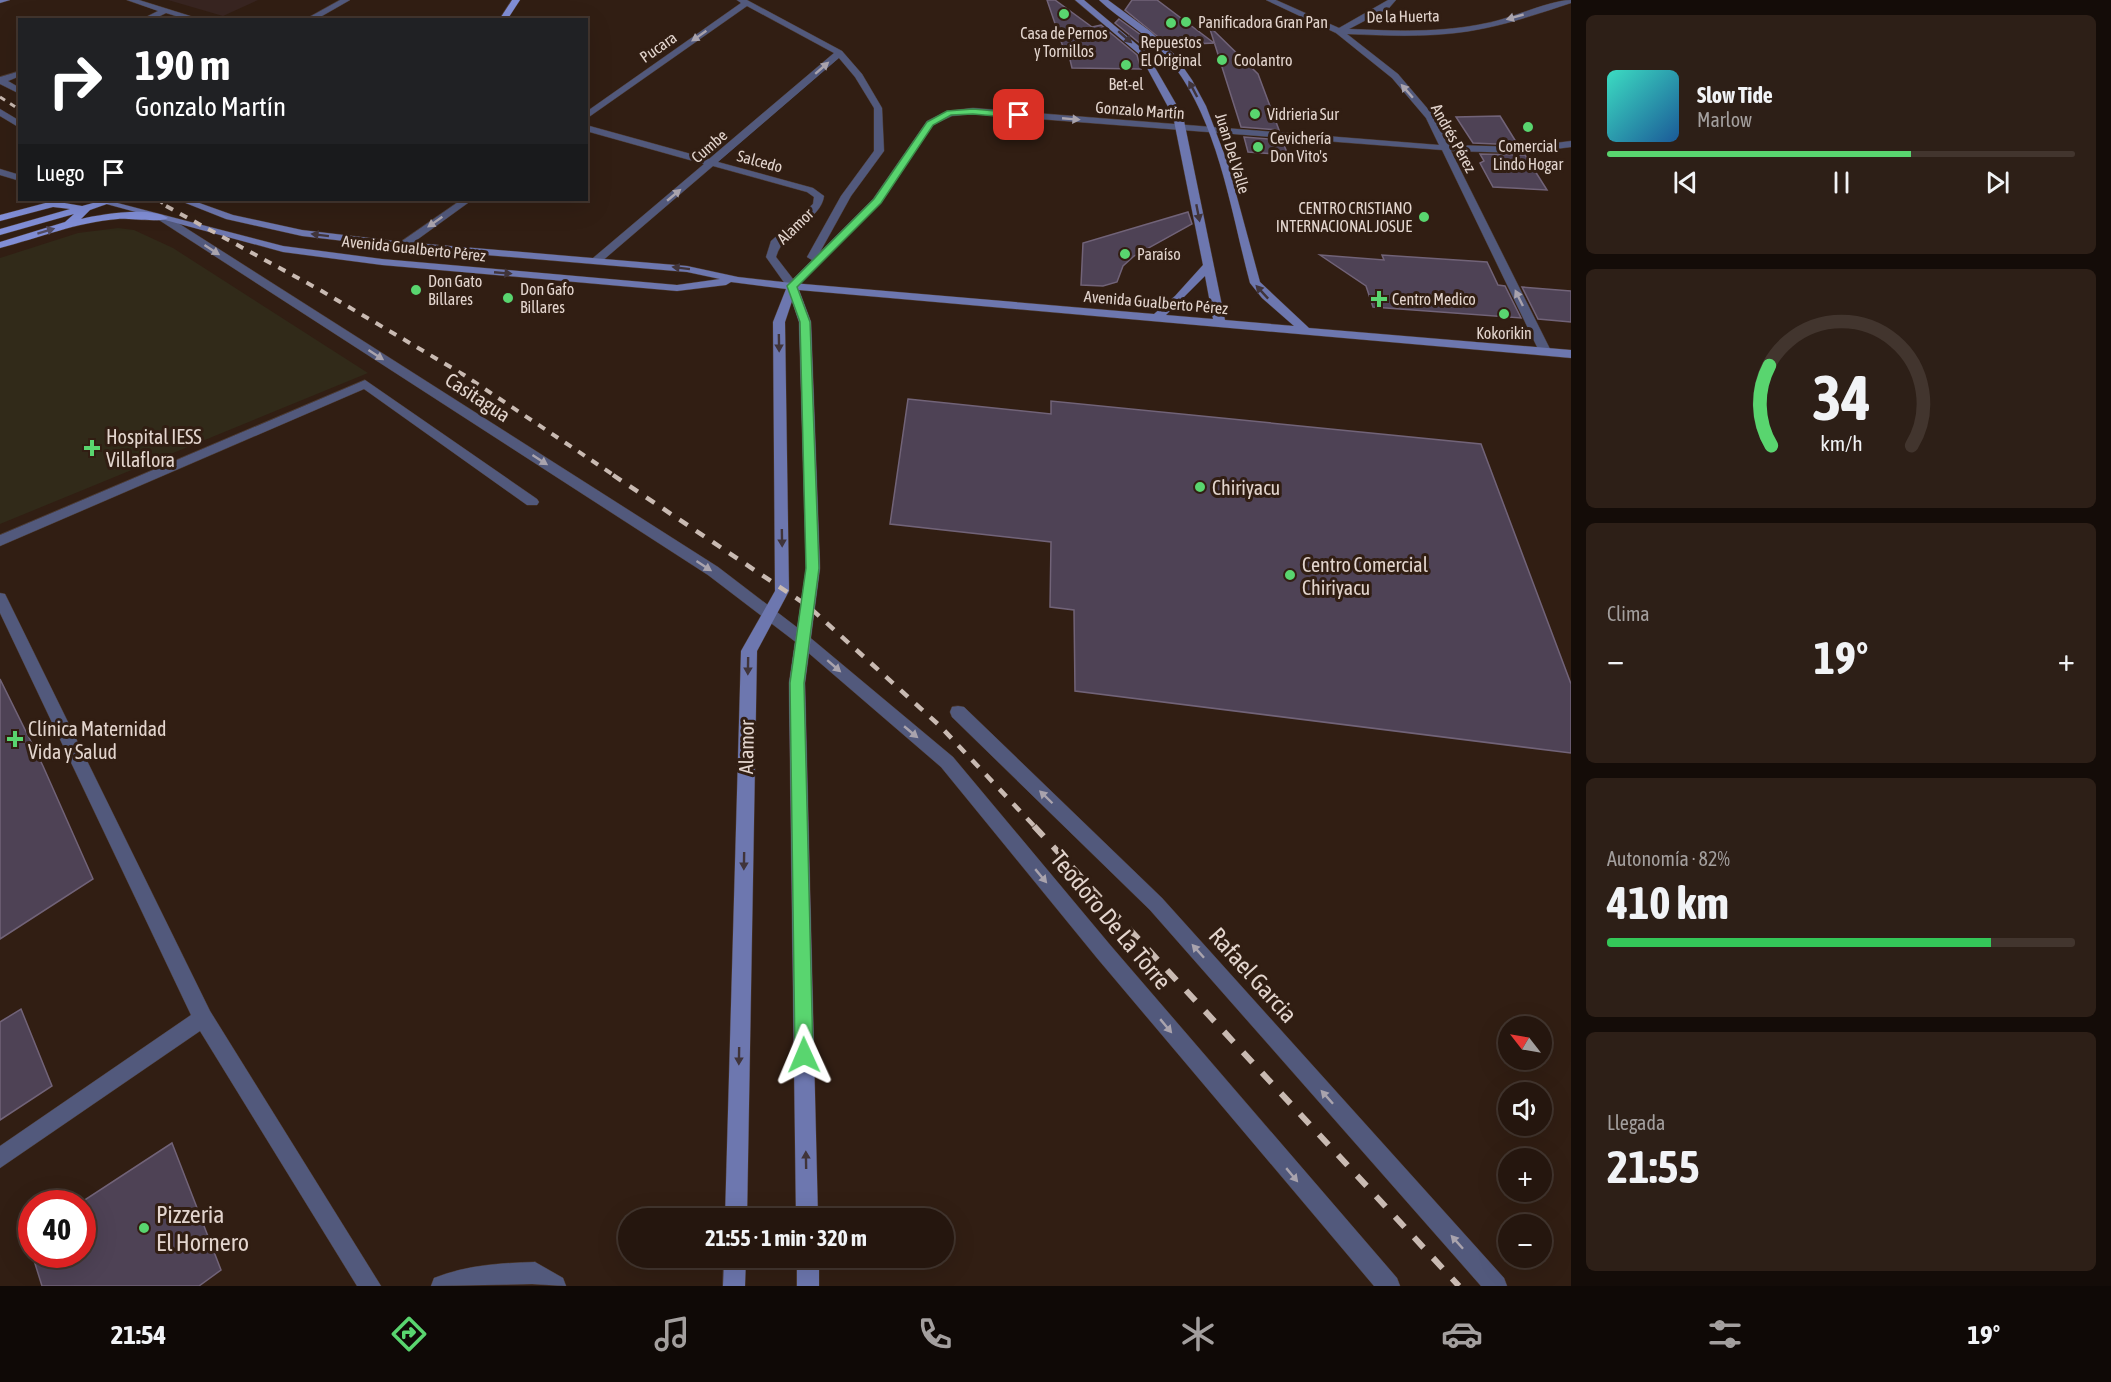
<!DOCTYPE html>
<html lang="es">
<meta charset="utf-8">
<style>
:root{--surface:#25160e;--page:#2d1f17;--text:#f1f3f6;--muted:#a39f9e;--line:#42352e;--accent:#59d56f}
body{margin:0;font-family:"Asap Condensed",sans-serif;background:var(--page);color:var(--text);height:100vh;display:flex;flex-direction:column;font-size:22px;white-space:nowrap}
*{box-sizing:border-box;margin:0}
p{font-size:20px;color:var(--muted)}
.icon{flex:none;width:33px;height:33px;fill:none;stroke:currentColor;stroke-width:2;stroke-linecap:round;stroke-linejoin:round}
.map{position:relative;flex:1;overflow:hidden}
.drawer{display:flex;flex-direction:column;gap:15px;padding:15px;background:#140c08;width:540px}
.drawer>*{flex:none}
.top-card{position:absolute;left:18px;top:18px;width:570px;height:183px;border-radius:0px;box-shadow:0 6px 24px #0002,0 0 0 2px var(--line);background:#202124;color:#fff;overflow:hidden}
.needle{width:39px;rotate:301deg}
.controls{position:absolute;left:1498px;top:1016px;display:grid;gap:12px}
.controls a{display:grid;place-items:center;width:54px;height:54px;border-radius:50%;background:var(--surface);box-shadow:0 6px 24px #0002,0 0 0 2px var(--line);font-size:30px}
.speed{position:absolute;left:18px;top:1190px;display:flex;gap:12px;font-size:30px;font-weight:700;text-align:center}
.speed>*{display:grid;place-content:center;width:78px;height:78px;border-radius:50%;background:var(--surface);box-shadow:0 6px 24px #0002,0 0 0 2px var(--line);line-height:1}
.speed .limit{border:9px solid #d22;background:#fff;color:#111}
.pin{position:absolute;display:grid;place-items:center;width:51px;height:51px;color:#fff;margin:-26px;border-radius:12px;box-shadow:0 3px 9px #0006}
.me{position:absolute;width:66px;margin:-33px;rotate:359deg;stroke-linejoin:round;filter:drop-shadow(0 0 4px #0008)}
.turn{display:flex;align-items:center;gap:21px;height:126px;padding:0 18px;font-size:27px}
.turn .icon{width:78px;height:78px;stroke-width:2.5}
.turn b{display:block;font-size:42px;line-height:51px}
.then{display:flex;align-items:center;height:57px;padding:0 18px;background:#0003;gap:12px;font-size:22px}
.big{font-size:45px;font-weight:700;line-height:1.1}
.drawer .widget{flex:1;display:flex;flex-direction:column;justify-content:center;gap:9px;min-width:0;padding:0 21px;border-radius:9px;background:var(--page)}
.drawer .dial{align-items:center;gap:0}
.dial svg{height:156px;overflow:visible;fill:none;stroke:var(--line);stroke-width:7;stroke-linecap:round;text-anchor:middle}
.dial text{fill:var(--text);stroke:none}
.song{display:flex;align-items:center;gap:18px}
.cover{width:72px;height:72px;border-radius:9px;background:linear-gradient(135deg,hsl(170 70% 55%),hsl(210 70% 35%))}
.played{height:6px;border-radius:3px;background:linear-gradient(90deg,var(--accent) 65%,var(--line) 65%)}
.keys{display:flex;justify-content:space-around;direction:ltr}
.heat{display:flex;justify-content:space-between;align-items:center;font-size:33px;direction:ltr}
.charge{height:9px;border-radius:4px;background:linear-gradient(90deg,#34c759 82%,var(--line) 0)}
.trip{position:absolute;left:618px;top:1208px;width:336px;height:60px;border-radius:30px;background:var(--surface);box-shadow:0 6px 24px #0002,0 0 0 2px var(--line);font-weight:700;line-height:60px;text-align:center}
.dock{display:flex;height:96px;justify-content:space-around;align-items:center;background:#0f0906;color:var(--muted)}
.dock .icon{width:42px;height:42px}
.dock .on{color:var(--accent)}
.dock b{font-size:27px;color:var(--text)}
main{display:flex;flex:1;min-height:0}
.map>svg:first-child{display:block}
.education{fill:#382521}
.medical{fill:#312a19}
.building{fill:#4e4255;stroke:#716378;stroke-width:1.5}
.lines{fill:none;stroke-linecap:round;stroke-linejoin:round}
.street-casing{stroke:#4d3b31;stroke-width:1}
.secondary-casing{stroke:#4d3b31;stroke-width:1}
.primary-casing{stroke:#4d3b31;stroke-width:1}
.street{fill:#52597c;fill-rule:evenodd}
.secondary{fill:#6d77af;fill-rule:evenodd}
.primary{fill:#818ed6;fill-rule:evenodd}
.rail-far3{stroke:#c9bab2;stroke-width:3;stroke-dasharray:6 6;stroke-linecap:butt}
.rail-far2{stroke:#c9bab2;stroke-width:4;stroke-dasharray:8 8;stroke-linecap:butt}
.rail-far1{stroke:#c9bab2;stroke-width:4.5;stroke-dasharray:10 10;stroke-linecap:butt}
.rail{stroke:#c9bab2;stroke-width:6;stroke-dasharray:14 14;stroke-linecap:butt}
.oneway{fill:#a9a3ad}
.oneway2{fill:#40343a}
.oneway3{fill:#514b61}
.route{fill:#59d56f;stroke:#3a8a48;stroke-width:1.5}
.poi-dot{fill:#59d56f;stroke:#311e13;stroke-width:2}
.labels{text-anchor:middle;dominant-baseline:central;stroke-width:6;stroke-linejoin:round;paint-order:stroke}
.far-street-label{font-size:16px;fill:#e3d5ce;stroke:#311e13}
.far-poi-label{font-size:16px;fill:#e3d5ce;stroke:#311e13;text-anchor:start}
.street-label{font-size:20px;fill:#e3d5ce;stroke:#311e13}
.poi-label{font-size:20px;fill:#e3d5ce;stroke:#311e13;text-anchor:start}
.near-street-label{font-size:24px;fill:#e3d5ce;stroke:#311e13}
.near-poi-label{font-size:24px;fill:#e3d5ce;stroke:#311e13;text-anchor:start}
</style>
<main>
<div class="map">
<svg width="1571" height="1286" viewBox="0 0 1571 1286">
<rect width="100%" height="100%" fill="#311e13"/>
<path class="education" d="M168 0H258L223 16Z"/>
<path class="medical" d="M118 228 134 230 173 248 368 373 0 524V258L78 233Z"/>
<path class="building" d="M1047 0H1055L1092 27 1101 25 1137 55 1141 69 1072 68 1067 47H1063Z
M1132 0H1157L1214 43 1168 45 1125 10Z
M1119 19 1141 35 1152 45H1142L1115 23Z
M1209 26 1258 74 1279 130 1241 127Z
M1500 116 1518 145 1473 143 1456 117Z
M1244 137 1282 140 1288 155 1248 152Z
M1480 154 1525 155 1547 190 1493 187 1480 163 1484 161Z
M1188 212 1192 224 1134 256 1123 266 1117 282 1103 286 1081 285 1083 243Z
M1320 255 1384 260 1382 255 1487 262 1498 285 1505 286 1521 318 1373 307 1366 286Z
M1522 287 1571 291V322L1538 319Z
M908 399 1051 414V401L1481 444 1571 684V753L1075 691 1074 610 1050 607 1051 542 890 524Z
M0 679 43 766 93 879 0 939Z
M21 1009 52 1086 0 1120V1022Z
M172 1143 221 1270 199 1286H42L32 1254H82V1203H80Z"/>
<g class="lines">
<defs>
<path id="street" d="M127 0H139L203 20H189L166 13 152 20H140L158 11Z
M340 0H350L315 20H304Z
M737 0H747L842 51 862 74 882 108 884 151 851 196 820 252 873 199 927 121 947 111 973 108 1439 145 1426 118 1392 78 1336 33 1266 0H1276L1339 28 1388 0H1396L1389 8 1349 29C1395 31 1441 33 1487 23 1510 19 1550 0 1571 0V3C1543 12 1515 22 1486 28 1441 38 1394 36 1347 34L1398 74 1433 115 1449 145 1523 147 1571 141V147L1523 153 1451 151 1551 351 1545 355 1539 351 1442 150 973 114 952 116 933 125 881 203 796 288H788L766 257 771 241 813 204 814 197 807 192 713 166 601 262H593V258L704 164 586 131V125L709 159 834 53 747 6 586 119V112L741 3ZM839 58 855 77 874 108V151L841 196 807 257 812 260 793 279 776 257C784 229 821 220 824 196L813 188 718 162Z
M20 71V76L8 81 20 88V94L0 84V77Z
M0 109 20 121V128L0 116Z
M0 169 20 175V181L0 175Z
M87 200H106L109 202 104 205Z
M461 200H472L407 247H399V243Z
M159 216H167L718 567 807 635 953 757 1111 946 1397 1278 1400 1286H1374L1097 958 941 767 797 643 708 575 159 220Z
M365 380 537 499 539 502 537 505H527L364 389 0 546V535Z
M0 593 5 594 7 598 210 1011 381 1286H357L200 1031 0 1168V1146L191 1015 0 613Z
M958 706 964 707 1162 898 1504 1278 1507 1286H1481L1150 910 952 717 950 712 952 707Z
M535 1262 563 1278 566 1286 532 1284 431 1286 434 1278C467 1265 500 1263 535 1262Z"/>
<path id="secondary" d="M0 0H10L0 3Z
M1075 0H1084L1146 52 1183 116 1225 320 1294 326 1262 298 1250 283C1230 208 1218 117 1166 56 1147 33 1120 20 1099 0H1108L1150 31 1174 54 1192 80 1206 106 1228 164 1260 282 1309 328 1571 350V358L799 290 811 322 820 568 805 683 818 1218H796L789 683 806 568 799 322 792 301 785 322 789 591 757 651 747 1218H725L741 651 775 591 773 322 786 289 731 282 726 285 677 291 382 265 283 252 99 202 106 200 283 246 382 259 677 285 720 279 687 272 403 248 302 236 226 219 178 200H191L233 215 302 230 403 242 687 266 738 277 792 283 1154 314 1175 296 1203 265 1173 116 1140 55ZM1205 276 1213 319 1166 315Z
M724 1257H746L745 1286H723Z
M797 1257H819V1286H797Z"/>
<path id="primary" d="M512 0H520L507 20H499Z
M104 200H118L90 210 81 219C101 214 151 206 168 218 161 223 129 218 118 219 77 222 39 238 0 248V242L65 222 74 214 0 235V229L70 209 53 207 0 221V215L53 201 82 206Z"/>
</defs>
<use href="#street" class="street-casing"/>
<use href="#secondary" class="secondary-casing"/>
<use href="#primary" class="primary-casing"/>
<use href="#street" class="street"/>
<use href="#secondary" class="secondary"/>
<use href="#primary" class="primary"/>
<path class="rail-far3" d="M0 97 20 110
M158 200 168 207"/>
<path class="rail-far2" d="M166 206 320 290 464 375 615 476"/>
<path class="rail-far1" d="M613 475 808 606 940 726 1036 828"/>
<path class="rail" d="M1034 826 1459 1286"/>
</g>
<defs><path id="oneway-solid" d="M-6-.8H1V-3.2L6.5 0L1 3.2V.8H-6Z" transform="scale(1.5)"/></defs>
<g class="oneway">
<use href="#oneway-solid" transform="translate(1515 17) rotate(164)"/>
<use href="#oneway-solid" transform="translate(699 36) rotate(145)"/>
<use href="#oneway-solid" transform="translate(822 68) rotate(-41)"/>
<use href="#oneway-solid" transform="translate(1407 91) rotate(-131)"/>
<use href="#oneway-solid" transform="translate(1071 119) rotate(5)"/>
<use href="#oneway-solid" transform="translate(674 195) rotate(-40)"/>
<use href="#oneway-solid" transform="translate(435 222) rotate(145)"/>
<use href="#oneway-solid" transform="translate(212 250) rotate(33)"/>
<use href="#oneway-solid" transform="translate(1519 298) rotate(-116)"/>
<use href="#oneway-solid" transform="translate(376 355) rotate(33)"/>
<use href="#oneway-solid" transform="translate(540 460) rotate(33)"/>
<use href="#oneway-solid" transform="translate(704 566) rotate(33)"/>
<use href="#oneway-solid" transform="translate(834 666) rotate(41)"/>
<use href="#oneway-solid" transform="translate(911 732) rotate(40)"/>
<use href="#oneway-solid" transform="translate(1046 797) rotate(-136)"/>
<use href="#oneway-solid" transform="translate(1041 876) rotate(50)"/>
<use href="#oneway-solid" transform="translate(1198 951) rotate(-132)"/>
<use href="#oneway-solid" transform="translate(1166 1026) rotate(50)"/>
<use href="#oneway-solid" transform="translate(1327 1097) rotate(-132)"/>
<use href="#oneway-solid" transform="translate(1292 1175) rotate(50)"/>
<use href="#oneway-solid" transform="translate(1457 1242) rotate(-132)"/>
</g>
<g class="oneway2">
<use href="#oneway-solid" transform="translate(1125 37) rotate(41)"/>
<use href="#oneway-solid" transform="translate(1193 89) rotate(-118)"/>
<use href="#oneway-solid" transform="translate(1198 213) rotate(79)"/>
<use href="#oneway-solid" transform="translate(320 235) rotate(-173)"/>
<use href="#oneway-solid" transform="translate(681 268) rotate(-173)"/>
<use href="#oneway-solid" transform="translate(503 273) rotate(5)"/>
<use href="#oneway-solid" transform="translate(1262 292) rotate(-133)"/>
<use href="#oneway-solid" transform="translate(779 343) rotate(89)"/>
<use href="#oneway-solid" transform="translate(782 538) rotate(89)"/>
<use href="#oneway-solid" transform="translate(748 666) rotate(91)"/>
<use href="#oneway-solid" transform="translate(744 861) rotate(91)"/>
<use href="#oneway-solid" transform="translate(739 1056) rotate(91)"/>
<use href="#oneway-solid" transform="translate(806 1160) rotate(-91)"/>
</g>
<use class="oneway3" href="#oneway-solid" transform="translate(46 231) rotate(-17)"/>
<path class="route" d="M973 109 1019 113 1023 115 1019 118 973 114 951 115 933 125 881 203 797 287 810 322 819 568 804 683 813 1055 810 1062 804 1064 798 1062 795 1055 790 683 806 568 800 322 787 286 874 199 927 122 947 111Z"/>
<g class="poi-dot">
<circle cx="1064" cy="14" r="6"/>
<circle cx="1186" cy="22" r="6"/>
<circle cx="1171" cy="23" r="6"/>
<circle cx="1222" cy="60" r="6"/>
<circle cx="1126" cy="65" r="6"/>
<circle cx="1255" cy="114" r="6"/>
<circle cx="1528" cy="127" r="6"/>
<circle cx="1258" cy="147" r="6"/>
<circle cx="1424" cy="217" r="6"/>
<circle cx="1125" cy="254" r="6"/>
<circle cx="416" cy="290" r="6"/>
<circle cx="508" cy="298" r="6"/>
<path d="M1376 290h6v6h6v6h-6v6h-6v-6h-6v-6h6z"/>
<circle cx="1504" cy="314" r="6"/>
<path d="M89 439h6v6h6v6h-6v6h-6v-6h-6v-6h6z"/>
<circle cx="1200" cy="487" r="6"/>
<circle cx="1290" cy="575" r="6"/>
<path d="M12 730h6v6h6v6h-6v6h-6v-6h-6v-6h6z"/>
<circle cx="144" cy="1228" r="6"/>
</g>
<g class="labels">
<g class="far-street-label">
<text transform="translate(1403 16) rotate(-1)">De la Huerta</text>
<text transform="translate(658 47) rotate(-35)">Pucara</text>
<text transform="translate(1140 110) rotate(4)">Gonzalo Martín</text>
<text transform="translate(1454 138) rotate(61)">Andrés Pérez</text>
<text transform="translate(709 146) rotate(-41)">Cumbe</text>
<text transform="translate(1233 153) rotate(73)">Juan Del Valle</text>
<text transform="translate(760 161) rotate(15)">Salcedo</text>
<text transform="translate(795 226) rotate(-44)">Alamor</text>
<text transform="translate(414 248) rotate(6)">Avenida Gualberto Pérez</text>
<text transform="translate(1156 302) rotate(5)">Avenida Gualberto Pérez</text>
</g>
<g class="far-poi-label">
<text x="1198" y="22">Panificadora Gran Pan</text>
<text x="1064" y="33" text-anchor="middle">Casa de Pernos<tspan x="1064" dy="18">y Tornillos</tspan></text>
<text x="1171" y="42" text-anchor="middle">Repuestos<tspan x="1171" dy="18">El Original</tspan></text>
<text x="1234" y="60">Coolantro</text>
<text x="1126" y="84" text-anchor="middle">Bet-el</text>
<text x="1267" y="114">Vidrieria Sur</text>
<text x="1270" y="138">Cevichería<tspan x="1270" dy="18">Don Vito's</tspan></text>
<text x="1528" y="146" text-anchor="middle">Comercial<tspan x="1528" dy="18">Lindo Hogar</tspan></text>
<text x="1412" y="208" text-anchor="end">CENTRO CRISTIANO<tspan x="1412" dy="18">INTERNACIONAL JOSUE</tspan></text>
<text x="1137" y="254">Paraíso</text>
<text x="428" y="281">Don Gato<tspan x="428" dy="18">Billares</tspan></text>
<text x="520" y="289">Don Gafo<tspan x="520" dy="18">Billares</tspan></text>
<text x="1392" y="299">Centro Medico</text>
<text x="1504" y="333" text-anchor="middle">Kokorikin</text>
</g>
<g class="street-label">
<text transform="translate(478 397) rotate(33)">Casitagua</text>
<text transform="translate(746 747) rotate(-89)">Alamor</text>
</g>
<g class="poi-label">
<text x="106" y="436">Hospital IESS<tspan x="106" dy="23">Villaflora</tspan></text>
<text x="1212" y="487">Chiriyacu</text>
<text x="1302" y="564">Centro Comercial<tspan x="1302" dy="23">Chiriyacu</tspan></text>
<text x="28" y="728">Clínica Maternidad<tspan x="28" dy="23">Vida y Salud</tspan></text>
</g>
<g class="near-street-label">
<text transform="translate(1111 920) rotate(50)">Teodoro De La Torre</text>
<text transform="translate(1253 975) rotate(48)">Rafael Garcia</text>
</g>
<g class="near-poi-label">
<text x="156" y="1214">Pizzeria<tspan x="156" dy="28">El Hornero</tspan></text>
</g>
</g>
</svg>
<div class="controls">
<a><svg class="needle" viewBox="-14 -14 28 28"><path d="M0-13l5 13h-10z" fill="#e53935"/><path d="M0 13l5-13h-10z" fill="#a39f9e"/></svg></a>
<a><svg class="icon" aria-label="sound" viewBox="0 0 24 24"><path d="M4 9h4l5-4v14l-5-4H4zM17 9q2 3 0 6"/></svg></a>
<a>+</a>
<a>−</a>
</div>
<div class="speed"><div class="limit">40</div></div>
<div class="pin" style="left:1019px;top:115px;background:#d93025"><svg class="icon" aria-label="arrive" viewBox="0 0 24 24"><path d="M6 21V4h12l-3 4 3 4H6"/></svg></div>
<svg class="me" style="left:804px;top:1055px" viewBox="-20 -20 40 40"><path d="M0-17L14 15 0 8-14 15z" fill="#59d56f" stroke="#fff" stroke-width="4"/></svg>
<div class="trip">21:55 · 1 min · 320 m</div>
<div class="top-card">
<div class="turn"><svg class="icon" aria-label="right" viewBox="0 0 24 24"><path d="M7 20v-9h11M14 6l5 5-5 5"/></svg><div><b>190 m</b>Gonzalo Martín</div></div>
<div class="then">Luego<svg class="icon" aria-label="arrive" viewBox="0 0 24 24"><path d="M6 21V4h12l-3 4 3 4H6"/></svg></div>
</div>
</div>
<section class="drawer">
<div class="widget">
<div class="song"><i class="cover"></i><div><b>Slow Tide</b><p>Marlow</p></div></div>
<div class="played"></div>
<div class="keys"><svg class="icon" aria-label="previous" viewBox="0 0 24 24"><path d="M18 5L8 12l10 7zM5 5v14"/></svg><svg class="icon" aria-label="pause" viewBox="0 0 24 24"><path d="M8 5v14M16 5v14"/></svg><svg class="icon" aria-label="next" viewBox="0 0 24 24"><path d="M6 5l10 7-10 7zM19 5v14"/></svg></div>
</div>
<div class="widget dial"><svg viewBox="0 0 100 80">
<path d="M14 69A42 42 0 1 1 86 69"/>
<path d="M14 69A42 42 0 0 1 13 28" stroke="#59d56f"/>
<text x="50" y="56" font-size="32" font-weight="700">34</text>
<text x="50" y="72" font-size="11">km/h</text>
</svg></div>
<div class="widget"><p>Clima</p>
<div class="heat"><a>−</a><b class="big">19°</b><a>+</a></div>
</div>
<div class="widget"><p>Autonomía · 82%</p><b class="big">410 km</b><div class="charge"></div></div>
<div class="widget"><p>Llegada</p><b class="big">21:55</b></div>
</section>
</main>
<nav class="dock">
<b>21:54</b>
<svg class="icon on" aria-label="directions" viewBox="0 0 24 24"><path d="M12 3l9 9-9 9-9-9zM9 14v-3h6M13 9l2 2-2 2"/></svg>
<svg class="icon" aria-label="music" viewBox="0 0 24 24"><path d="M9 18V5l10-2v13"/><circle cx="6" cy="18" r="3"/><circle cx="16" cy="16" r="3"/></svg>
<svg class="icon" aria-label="phone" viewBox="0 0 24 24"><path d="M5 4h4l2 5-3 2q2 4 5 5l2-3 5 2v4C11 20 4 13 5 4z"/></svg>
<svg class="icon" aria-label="climate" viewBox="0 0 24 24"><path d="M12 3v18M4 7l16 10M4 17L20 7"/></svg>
<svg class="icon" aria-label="car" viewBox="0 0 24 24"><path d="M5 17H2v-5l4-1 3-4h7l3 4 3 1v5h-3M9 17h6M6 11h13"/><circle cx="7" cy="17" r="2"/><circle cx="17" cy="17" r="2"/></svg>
<svg class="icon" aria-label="filters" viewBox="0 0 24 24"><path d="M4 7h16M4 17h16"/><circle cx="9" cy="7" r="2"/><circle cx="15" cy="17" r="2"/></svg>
<b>19°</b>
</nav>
